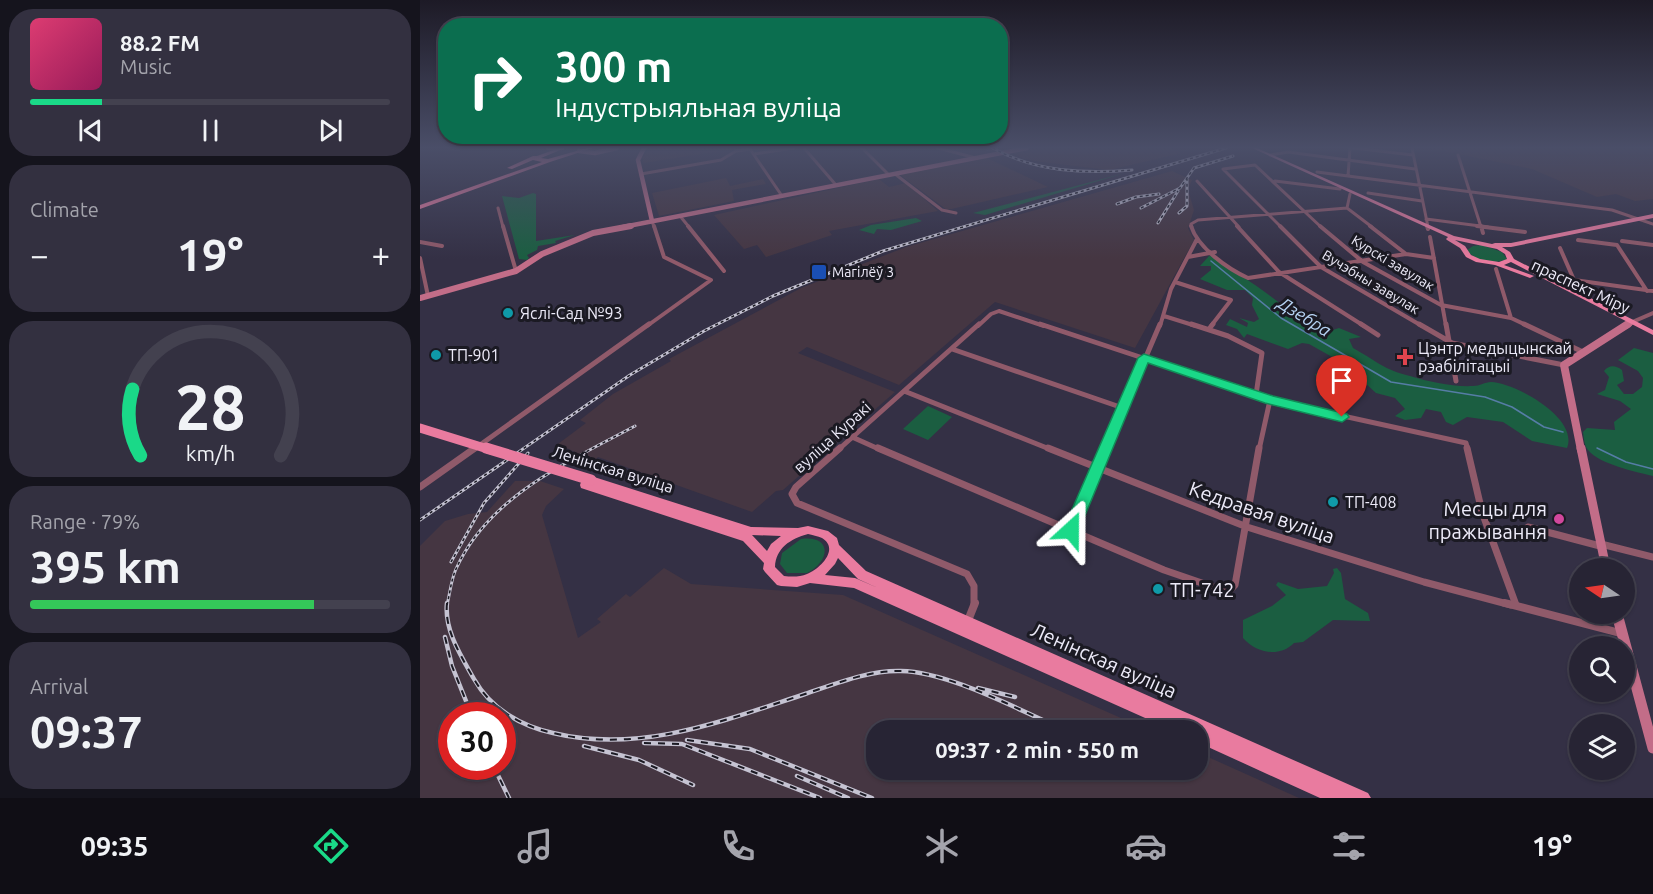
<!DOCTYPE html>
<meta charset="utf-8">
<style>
:root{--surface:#272434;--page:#333040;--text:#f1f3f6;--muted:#a4a4ac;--line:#43414f;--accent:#1ad988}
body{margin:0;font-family:Ubuntu,sans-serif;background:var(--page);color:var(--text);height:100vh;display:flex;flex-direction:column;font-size:22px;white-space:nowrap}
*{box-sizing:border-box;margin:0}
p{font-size:20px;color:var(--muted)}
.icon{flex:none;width:33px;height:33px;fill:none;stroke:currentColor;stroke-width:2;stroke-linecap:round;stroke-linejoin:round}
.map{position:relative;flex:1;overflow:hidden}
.details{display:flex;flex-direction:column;gap:9px;padding:9px;background:#15141d;width:420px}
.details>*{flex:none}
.banner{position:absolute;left:18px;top:18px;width:570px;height:126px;border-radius:24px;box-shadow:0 2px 4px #0004,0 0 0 2px var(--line);background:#0b6e4f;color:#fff;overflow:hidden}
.needle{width:39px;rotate:283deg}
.controls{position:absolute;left:1149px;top:558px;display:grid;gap:12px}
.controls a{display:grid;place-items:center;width:66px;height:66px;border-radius:50%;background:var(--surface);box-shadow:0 2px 4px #0004,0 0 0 2px var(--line);font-size:30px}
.speed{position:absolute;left:18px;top:702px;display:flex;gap:12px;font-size:30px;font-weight:700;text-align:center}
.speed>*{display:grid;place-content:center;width:78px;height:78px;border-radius:50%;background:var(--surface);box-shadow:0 2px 4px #0004,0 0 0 2px var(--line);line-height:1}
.speed .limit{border:9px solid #d22;background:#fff;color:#111}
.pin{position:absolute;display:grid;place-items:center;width:51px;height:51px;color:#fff;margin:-62px -26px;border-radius:50% 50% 50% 0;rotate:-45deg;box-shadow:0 0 6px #0007}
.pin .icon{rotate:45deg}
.me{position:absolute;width:66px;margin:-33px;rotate:24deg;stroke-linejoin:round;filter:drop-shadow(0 0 4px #0008)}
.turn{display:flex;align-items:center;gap:21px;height:126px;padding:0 18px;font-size:27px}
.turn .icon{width:78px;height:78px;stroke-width:2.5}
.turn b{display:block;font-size:42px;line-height:51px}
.big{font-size:45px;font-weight:600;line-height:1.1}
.details .tile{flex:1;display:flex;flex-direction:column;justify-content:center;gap:9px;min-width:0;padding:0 21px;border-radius:24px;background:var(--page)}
.details .dial{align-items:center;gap:0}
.dial svg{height:156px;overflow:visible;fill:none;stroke:var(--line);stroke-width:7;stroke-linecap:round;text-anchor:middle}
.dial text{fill:var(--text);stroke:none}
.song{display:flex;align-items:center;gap:18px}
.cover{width:72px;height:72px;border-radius:9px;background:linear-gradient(135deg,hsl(340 70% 55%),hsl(330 70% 35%))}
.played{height:6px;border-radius:3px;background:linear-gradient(90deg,var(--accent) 20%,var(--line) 20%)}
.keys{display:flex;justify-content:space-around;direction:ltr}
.heat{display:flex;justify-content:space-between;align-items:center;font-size:33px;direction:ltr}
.charge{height:9px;border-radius:4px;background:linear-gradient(90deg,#34c759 79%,var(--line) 0)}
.trip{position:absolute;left:446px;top:720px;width:342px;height:60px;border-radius:24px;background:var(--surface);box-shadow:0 2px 4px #0004,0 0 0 2px var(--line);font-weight:600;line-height:60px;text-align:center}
.tabs{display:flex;height:96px;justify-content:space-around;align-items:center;background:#100e15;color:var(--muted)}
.tabs .icon{width:42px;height:42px}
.tabs .current{color:var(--accent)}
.tabs b{font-size:27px;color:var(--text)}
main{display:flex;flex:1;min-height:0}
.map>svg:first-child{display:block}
.industrial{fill:#453642;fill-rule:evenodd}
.green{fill:#1b5e41}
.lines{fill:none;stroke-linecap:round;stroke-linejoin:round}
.stream{stroke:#567da6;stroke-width:1.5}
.street-far4{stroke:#905a6a;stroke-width:3}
.street-far3{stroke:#905a6a;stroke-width:4}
.street-far2{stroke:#905a6a;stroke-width:5}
.street-far1{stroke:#905a6a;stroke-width:7}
.street{stroke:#905a6a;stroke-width:8}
.secondary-far4{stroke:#c26d88;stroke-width:4.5}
.secondary-far3{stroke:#c26d88;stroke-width:6}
.secondary-far2{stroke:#c26d88;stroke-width:8}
.secondary-far1{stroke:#c26d88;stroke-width:9}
.secondary{stroke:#c26d88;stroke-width:11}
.primary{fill:#e97b9f;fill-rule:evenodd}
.rail-far1-casing{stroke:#c5c3d2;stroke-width:3}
.rail-casing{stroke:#c5c3d2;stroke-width:4.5}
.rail-far1{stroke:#1b1a23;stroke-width:1.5;stroke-dasharray:3;stroke-linecap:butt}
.rail{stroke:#1b1a23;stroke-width:2;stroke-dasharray:7;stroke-linecap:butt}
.primary-bridge-far1{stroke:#e97b9f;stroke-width:9}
.primary-bridge{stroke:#e97b9f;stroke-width:11}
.route{fill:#1ad988;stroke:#118d58;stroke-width:1.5}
.transit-dot{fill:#1a4fb4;stroke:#1b1a23;stroke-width:2}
.culture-dot{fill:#0f9aa8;stroke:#1b1a23;stroke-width:2}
.health-dot{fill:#e0444e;stroke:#1b1a23;stroke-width:2}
.hotel-dot{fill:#d1479c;stroke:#1b1a23;stroke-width:2}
.labels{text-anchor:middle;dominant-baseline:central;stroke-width:6;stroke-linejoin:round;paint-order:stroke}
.far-street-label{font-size:14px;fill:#edebf9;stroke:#1b1a23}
.far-poi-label{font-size:14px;fill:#edebf9;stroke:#1b1a23;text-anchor:start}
.street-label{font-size:16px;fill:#edebf9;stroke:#1b1a23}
.poi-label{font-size:16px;fill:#edebf9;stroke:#1b1a23;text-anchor:start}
.water-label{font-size:18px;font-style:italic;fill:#b5d2f2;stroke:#1b1a23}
.near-poi-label{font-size:20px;fill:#edebf9;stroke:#1b1a23;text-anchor:end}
.near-street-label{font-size:20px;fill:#edebf9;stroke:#1b1a23}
</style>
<main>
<section class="details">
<div class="tile">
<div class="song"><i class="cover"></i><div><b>88.2 FM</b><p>Music</p></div></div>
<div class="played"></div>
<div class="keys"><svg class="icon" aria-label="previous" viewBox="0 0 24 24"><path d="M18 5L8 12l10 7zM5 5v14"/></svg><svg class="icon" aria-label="pause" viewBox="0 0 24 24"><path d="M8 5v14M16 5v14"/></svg><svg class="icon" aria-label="next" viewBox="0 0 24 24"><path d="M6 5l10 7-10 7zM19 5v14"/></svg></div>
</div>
<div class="tile"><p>Climate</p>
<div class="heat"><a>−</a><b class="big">19°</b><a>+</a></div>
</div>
<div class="tile dial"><svg viewBox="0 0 100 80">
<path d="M14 69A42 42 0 1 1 86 69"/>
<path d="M14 69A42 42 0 0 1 10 35" stroke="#1ad988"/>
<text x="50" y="56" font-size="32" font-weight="700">28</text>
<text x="50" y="72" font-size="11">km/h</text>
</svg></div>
<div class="tile"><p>Range · 79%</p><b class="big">395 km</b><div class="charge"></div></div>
<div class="tile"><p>Arrival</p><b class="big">09:37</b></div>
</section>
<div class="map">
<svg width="1233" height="798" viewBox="0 0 1233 798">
<rect width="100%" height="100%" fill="#343045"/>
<path class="industrial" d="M227 148H320L224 163 222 158 229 149Z
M618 148H752L762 153 689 170 622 162 604 159 593 153Z
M1008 148H1233V199L1215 201 1196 194 1177 197 1112 169Z
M567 158 628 187 527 210 480 175Z
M752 171 772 180 768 190 774 210 768 228 774 240 715 348 575 302 479 385 387 347 378 353 475 392 363 490 356 491 332 512 178 457 174 461 138 444 166 423 160 420 193 394 251 361 249 359 381 288 486 247Z
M306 178 310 186 343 179 346 184 312 190 314 201 239 216 232 193Z
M459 179 469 187 486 183 518 211 409 231 412 235 346 257 337 245 324 249 294 215Z
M95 481H120L144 489 126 506 122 515 158 638 181 622 177 619 206 594 210 597 244 568 271 584 423 595 728 730H456V770H777V752L879 798H0V546L25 521 48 514 67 512ZM32 716H82V766H32Z"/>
<path class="green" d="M705 173 565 215 553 213Z
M113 193 116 194V241L155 235 135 241 136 243 118 246 117 250 107 255 109 258 107 260 99 259 82 196 99 198Z
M496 218 502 221 471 230 457 229 454 234 439 230 451 225Z
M1062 245 1082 252 1087 259C1075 265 1054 261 1047 250L1053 246Z
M789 256H793C811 270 873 307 878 323L907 332 919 328 941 337 929 339 933 348C955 360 964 370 990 376 1010 382 1032 387 1053 386 1060 386 1065 382 1071 382 1096 383 1159 418 1147 448L1112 441 1083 422 1047 417 1033 425 1026 422 1021 412 1006 409 1001 418 985 420 975 416 985 409 975 398 956 393 933 372 920 373 899 381 895 374 912 370 917 362 914 358 889 344 882 343 868 349 827 334 824 338 817 329 806 325 810 319 827 327 828 323 819 318 834 322 839 319 832 305 833 298 825 290H807L780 279 791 270V266H780Z
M1214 348 1233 353V476C1216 472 1179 464 1168 450 1164 445 1164 438 1163 432L1167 428 1195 430 1194 422 1211 409 1200 401 1177 394 1185 390 1189 377 1184 371C1189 365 1195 365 1202 370L1204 381 1197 385 1204 394H1213L1222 387 1223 378 1218 371 1198 360Z
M508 406 532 417 508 440 483 429Z
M381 539C412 535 411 561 387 573H367L360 564 362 553Z
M917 568 921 573 925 599 948 613 950 621 913 620 883 642 874 643C859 658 836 653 823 638V620L852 606 866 595 856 585 858 582 878 589 907 586 914 573 913 569Z"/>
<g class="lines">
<path class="stream" d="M791 261 861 318 971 382 1065 397 1092 407 1124 427 1143 432
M1177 448 1206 462 1233 469"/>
<path class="street-far4" d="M384 148 416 185
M442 148 469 175
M518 148 556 158
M934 148 993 155
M992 148 1008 227
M334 154 374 148
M850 155 868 152 995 169
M1038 155 1061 227
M897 172 1192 210 1233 224
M221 174 301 160 316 151 330 149 362 196
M475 174 522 210 536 213
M928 176 930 148
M777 181 819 227
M855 181 920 189
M948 193 1002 201
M78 208 83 227
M927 208 952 227
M927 208 930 194
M260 216 269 227
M1006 219 1068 227
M232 221 234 227
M772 227 771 224 778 220 927 208
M861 227 803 169 835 165 901 227"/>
<path class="street-far3" d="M83 226 96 271
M268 226 304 271
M771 226C778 248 808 269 828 278L986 254
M817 226 859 272 944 326
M860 226 901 267 1002 326
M900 226 943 262 1021 305 1091 318 1108 326
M950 226 986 254 1014 258
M1007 226 1008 229
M1057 226 1105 232
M1061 226 1063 233
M1010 237 1026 326
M1158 240 1197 245 1227 291
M1202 241 1233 245
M0 242 22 246
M1140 248 1154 280 1233 291
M768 257 795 252
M0 258 8 296
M1076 269 1091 318
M755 282 811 300 791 326
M744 316 776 326
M1210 323 1233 313
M227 326 291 280 244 257 234 226
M558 326 571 314 579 311 624 326
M740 326 751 289 777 239"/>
<path class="street-far2" d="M620 324 850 400 1046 443 1048 450
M771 324 808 336 842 353 836 395
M941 324 958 335
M999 324 1032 343 1144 365
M1026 324 1036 381
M1104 324 1163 352
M789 329 793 324
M532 349 703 408
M484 391 632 450
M432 437 461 450
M53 450 229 324
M418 450 559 324
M686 450 740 324
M839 450 850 400"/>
<path class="street-far1" d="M420 448 376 487 372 494 377 503 547 574 554 586V605
M458 448 744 570 808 592 815 585 839 448
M628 448 827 527 1004 582 1091 605
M1047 448 1062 512 1096 605
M0 487 55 448
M1108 527 1180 546
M651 530 687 448
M1181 544 1233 557"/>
<path class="street" d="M1085 603 1200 633
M547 623 555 603"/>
<path class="secondary-far4" d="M128 148H142
M224 148 218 160 232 221
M159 151 175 153 197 148
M203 227 607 148"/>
<path class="secondary-far3" d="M0 298 96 271 122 254 173 233 211 226
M1206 326 1210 323"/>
<path class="secondary-far2" d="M1161 450 1144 365 1208 324"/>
<path class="secondary-far1" d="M1161 448 1186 568"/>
<path class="secondary" d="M1197 614 1233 748"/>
<path class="primary" d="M139 148H145L121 158 128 159 167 148H173L130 162 0 209V205L122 162 113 160 92 169 87 168 113 156H117Z
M832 148H837L1034 236 1072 244 1075 243H1091L1233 214V218L1091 247H1082L1090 252 1094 259 1233 330V335L1091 262 1084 265 1114 276 1110 278 1075 265 1056 262 1046 257 1040 248 1027 240 1026 239 1028 237ZM1035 240 1077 249 1085 254 1087 259 1079 262 1060 259 1051 255 1045 246Z
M171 476 331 527 378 528 388 526 408 531 417 538 419 545 446 571 948 793 951 798H900L777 742V730H752L434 588 390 583 377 587 361 586 357 585 345 572 343 569 344 563 323 541 161 488 160 485 161 482H167L166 480 167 477ZM388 534C392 535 398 536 402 538 420 549 400 569 387 574 380 577 372 577 364 576L355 567C356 548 370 539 388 534ZM332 535 361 536 351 544 347 551ZM418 558 438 579 458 588 435 578 405 575 415 564Z"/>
<defs>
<path id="rail-far1" d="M573 148C615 172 665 174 712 170
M697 204 716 197 739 194
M721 208 760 188 774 168 813 156
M759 213 767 206V179
M738 223 758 191
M0 520 210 375 284 331 353 296 463 251 806 148
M31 562 64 503 108 453
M27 605C30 593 31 580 36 569 69 496 148 462 215 426"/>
<path id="rail" d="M27 603C24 630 41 656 54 679 71 709 101 726 133 733 220 754 303 721 385 694 415 684 449 670 481 671 530 672 598 710 643 729
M25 637 32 666 52 716
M558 688 595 697
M267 740 330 749 452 798
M224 743 262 744 400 798
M164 746 219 760 273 785
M74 767 89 798
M377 776 428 798"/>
</defs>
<use href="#rail-far1" class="rail-far1-casing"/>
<use href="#rail" class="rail-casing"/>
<use href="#rail-far1" class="rail-far1"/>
<use href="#rail" class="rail"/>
<path class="primary-bridge-far1" d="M0 428 71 450"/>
<path class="primary-bridge" d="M66 448 171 480"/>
</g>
<linearGradient id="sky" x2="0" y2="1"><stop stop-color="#1d1a26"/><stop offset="0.57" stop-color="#4a4e68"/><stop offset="1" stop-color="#4a4e68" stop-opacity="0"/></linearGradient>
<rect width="1233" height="259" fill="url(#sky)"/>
<path class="route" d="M724 354 853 396 927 414 929 417 922 422 845 403 728 363 659 530 657 534H645L643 530 718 358Z"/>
<rect class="transit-dot" x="391" y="264" width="16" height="16" rx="3"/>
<g class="culture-dot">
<circle cx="88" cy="313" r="6"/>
<circle cx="16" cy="355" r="6"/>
<circle cx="913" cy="502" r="6"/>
<circle cx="738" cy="589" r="6"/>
</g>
<path class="health-dot" d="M982 348h6v6h6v6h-6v6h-6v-6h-6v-6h6z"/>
<circle class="hotel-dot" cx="1139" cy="519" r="6"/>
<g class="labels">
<g class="far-street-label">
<text transform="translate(973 263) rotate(31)">Курскі завулак</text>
<text transform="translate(951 282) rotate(31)">Вучэбны завулак</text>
</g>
<g class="far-poi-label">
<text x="412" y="272">Магілёў 3</text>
</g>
<g class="street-label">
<text transform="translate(1161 286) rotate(25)">праспект Міру</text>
<text transform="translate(412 437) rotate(-42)">вуліца Куракі</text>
<text transform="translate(193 469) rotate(17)">Ленінская вуліца</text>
</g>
<g class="poi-label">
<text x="100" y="313">Яслі-Сад №93</text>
<text x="998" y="348">Цэнтр медыцынскай<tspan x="998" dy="18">рэабілітацыі</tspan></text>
<text x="28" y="355">ТП-901</text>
<text x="925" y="502">ТП-408</text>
</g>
<g class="water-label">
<text transform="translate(885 316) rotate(32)">Дзебра</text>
</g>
<g class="near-poi-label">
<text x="1127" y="508">Месцы для<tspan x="1127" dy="23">пражывання</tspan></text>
<text x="750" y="589" text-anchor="start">ТП-742</text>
</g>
<g class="near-street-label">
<text transform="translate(842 512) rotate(19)">Кедравая вуліца</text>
<text transform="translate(684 660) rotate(24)">Ленінская вуліца</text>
</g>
</g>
</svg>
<div class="controls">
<a><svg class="needle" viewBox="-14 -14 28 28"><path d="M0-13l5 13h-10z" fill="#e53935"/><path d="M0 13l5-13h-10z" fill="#a4a4ac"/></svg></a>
<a><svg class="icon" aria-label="search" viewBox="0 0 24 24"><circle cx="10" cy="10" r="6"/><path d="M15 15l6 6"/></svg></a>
<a><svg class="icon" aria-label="layers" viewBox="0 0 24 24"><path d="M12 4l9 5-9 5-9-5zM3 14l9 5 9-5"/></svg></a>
</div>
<div class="speed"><div class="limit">30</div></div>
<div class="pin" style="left:922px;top:417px;background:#d93025"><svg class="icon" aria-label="arrive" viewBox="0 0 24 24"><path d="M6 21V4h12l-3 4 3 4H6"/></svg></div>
<svg class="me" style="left:651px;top:530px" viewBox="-20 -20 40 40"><path d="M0-17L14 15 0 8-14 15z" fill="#1ad988" stroke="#fff" stroke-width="4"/></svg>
<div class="trip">09:37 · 2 min · 550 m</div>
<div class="banner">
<div class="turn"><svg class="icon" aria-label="right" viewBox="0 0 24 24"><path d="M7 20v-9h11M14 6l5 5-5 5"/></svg><div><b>300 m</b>Індустрыяльная вуліца</div></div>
</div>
</div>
</main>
<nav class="tabs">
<b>09:35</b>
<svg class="icon current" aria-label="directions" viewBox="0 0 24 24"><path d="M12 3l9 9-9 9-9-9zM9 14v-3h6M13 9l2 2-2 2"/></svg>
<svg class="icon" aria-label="music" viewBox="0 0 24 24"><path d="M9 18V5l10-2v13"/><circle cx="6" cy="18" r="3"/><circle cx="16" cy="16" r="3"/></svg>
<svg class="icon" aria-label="phone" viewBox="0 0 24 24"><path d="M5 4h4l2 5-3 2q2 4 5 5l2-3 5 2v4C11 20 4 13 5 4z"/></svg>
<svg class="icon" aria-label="climate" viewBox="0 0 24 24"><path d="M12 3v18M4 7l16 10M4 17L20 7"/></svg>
<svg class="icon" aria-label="car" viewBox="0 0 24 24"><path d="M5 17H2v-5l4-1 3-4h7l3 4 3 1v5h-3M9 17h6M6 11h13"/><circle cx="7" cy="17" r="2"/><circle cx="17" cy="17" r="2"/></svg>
<svg class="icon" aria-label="filters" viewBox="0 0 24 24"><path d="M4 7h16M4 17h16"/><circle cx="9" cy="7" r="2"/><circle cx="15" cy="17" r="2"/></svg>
<b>19°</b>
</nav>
